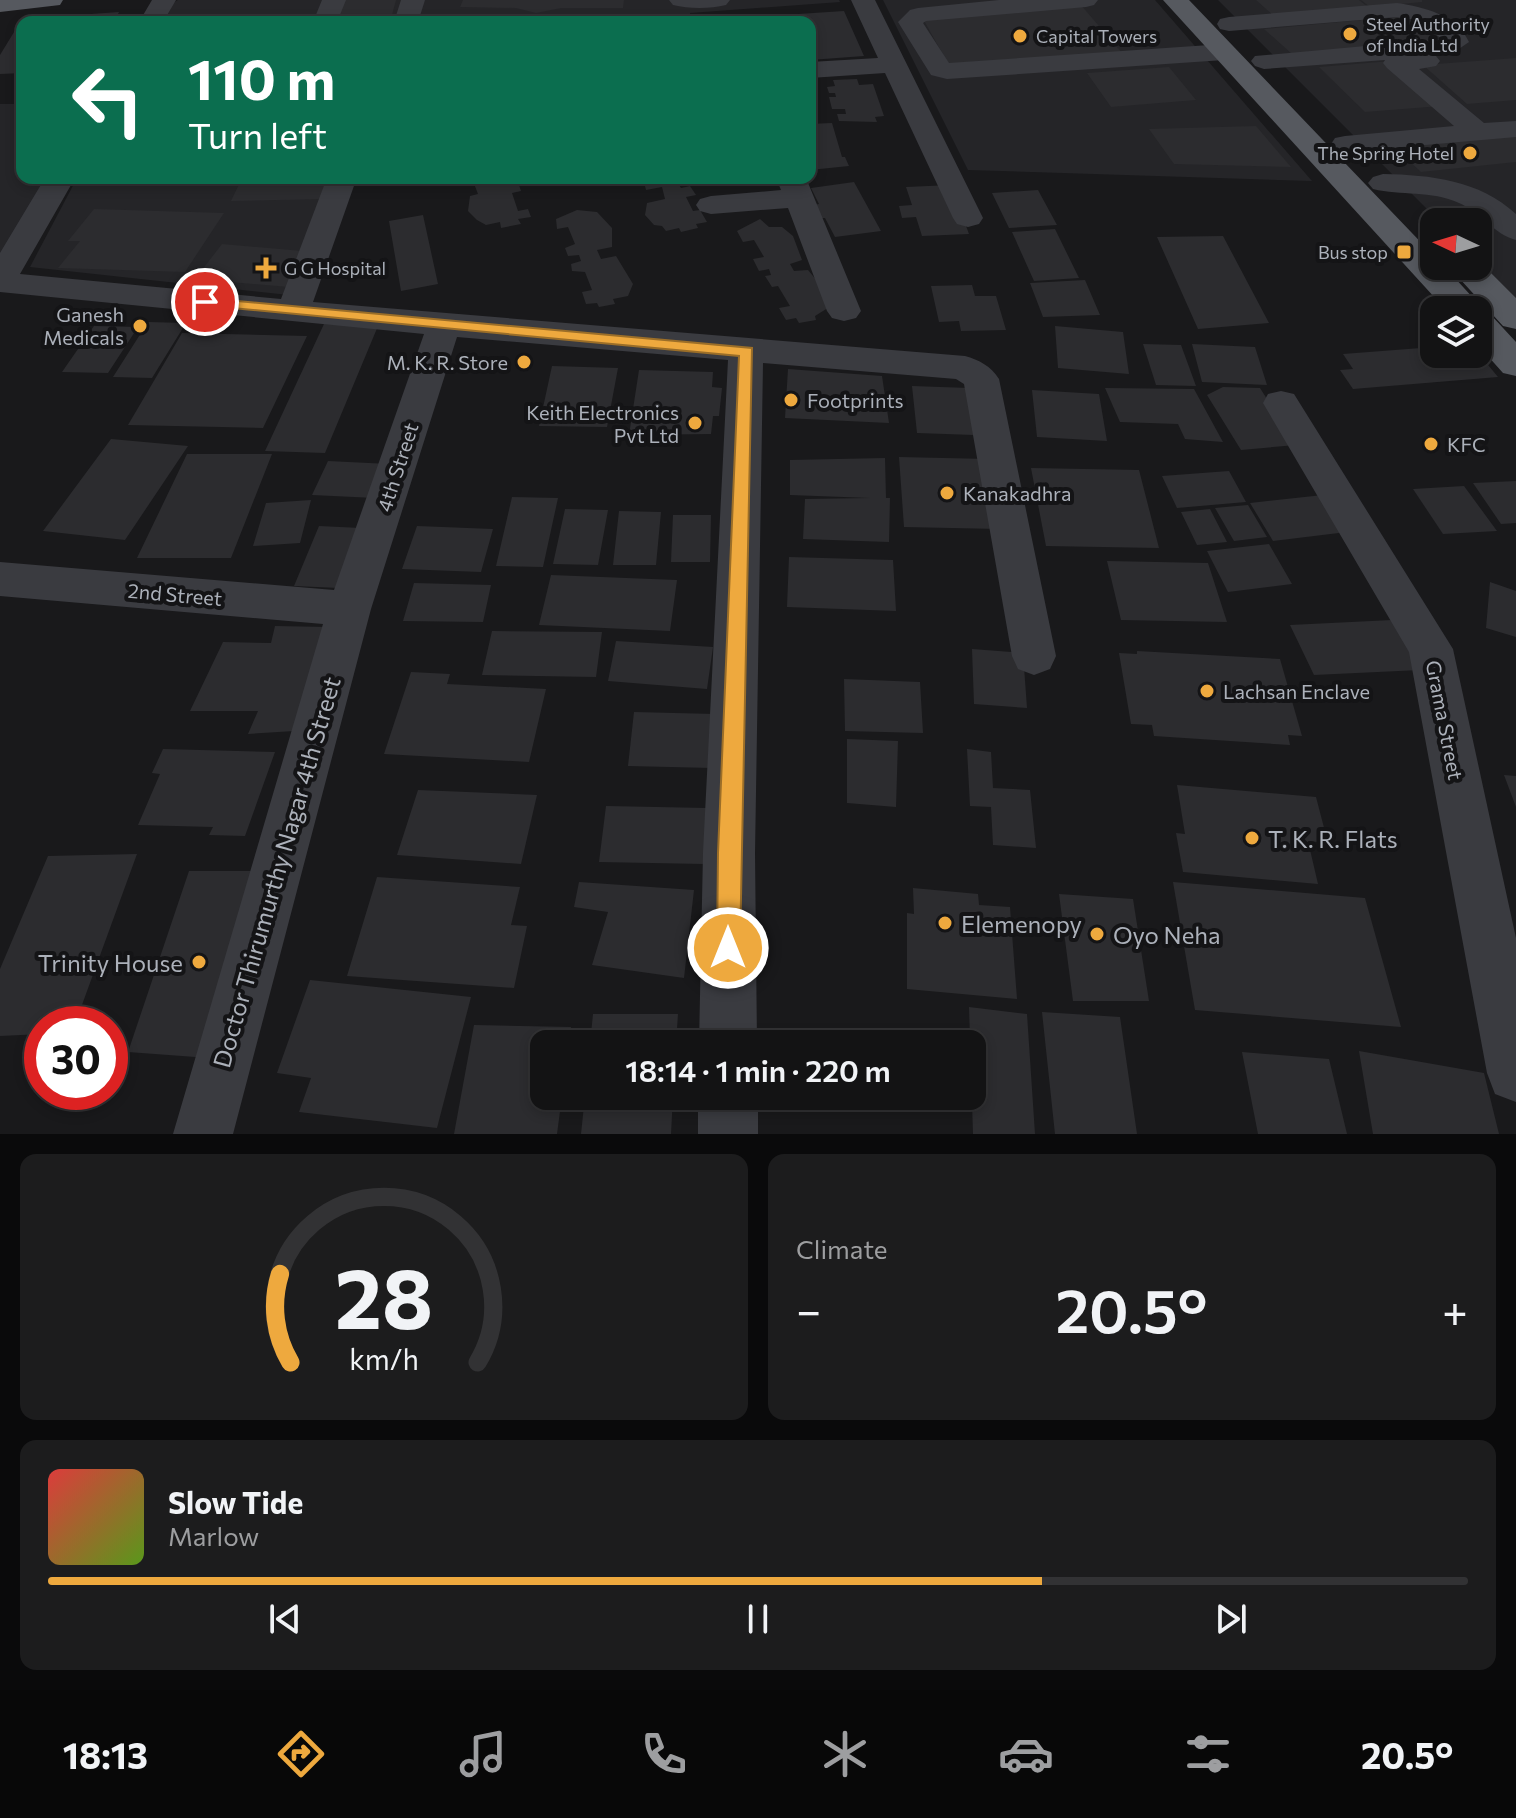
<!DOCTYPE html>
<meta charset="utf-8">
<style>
:root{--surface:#131314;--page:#1c1c1d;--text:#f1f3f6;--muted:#9d9ea0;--line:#323234;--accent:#eea93e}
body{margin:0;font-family:Commissioner,sans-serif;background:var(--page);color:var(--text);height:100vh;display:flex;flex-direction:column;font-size:30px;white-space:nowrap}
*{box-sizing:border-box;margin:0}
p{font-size:26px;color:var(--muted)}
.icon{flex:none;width:44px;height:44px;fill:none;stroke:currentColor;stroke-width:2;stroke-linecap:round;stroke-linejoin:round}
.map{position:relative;height:1134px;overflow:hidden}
.details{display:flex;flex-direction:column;gap:20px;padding:20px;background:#0a0a0b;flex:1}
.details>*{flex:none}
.guide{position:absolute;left:16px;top:16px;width:800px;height:168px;border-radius:16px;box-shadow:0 4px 12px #0003,0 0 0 2px var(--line);background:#0b6e4f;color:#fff;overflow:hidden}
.needle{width:52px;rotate:274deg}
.tools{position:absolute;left:1420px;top:208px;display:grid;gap:16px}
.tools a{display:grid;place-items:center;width:72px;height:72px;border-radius:16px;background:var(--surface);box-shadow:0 4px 12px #0003,0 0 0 2px var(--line);font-size:40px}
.speed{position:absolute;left:24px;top:1006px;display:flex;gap:16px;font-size:40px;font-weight:700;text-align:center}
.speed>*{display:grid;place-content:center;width:104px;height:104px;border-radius:50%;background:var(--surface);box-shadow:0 4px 12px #0003,0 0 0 2px var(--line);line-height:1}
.speed .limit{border:12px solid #d22;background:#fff;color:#111}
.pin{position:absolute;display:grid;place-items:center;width:68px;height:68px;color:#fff;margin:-34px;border:4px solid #fff;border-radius:50%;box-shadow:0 2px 8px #0007}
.me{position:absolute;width:88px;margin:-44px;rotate:0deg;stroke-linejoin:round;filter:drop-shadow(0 0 6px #0008)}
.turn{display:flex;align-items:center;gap:28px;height:168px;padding:0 40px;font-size:36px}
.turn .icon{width:104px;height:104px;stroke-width:2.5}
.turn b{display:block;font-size:56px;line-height:68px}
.big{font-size:60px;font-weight:600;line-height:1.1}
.details .tile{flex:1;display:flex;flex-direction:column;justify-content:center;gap:12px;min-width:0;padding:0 28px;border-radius:16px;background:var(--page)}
.details .dial{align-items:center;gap:0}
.dial svg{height:208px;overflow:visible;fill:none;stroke:var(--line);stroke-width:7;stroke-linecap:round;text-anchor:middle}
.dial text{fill:var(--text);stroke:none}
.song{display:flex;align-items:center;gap:24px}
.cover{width:96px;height:96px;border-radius:12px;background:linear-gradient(135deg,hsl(0 70% 55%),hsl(90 70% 35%))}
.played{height:8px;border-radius:4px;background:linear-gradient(90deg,var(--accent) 70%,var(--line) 70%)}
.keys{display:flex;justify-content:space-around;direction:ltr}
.heat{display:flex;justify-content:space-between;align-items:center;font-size:44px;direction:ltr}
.details .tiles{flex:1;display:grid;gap:20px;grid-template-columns:1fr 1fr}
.tile:last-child{grid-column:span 2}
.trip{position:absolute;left:530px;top:1030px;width:456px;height:80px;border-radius:16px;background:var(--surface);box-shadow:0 4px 12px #0003,0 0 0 2px var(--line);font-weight:600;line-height:80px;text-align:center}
.tabs{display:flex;height:128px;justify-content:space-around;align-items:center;background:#080808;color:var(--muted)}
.tabs .icon{width:56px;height:56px}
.tabs .selected{color:var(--accent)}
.tabs b{font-size:36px;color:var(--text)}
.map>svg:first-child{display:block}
.built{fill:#252528}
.building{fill:#2c2c2f}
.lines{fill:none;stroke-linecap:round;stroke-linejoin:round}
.minor{fill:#3a3b40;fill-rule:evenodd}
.major{fill:#56595f;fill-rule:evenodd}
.route{fill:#eea93e;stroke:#9b6e28;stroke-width:2}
.poi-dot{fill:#eea93e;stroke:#141416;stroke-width:3}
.labels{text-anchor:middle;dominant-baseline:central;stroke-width:8;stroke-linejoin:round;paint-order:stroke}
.far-poi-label{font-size:18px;fill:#acb1ba;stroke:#141416;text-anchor:start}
.poi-label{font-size:20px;fill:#acb1ba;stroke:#141416;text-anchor:start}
.street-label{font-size:20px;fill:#acb1ba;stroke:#141416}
.near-poi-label{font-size:24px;fill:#acb1ba;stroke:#141416;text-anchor:start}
.near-street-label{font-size:24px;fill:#acb1ba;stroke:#141416}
</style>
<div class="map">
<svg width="1516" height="1134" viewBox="0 0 1516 1134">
<rect width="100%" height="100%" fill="#19191b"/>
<path class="built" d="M178 0H839L840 2 690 13 691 22H161L171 4Z
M883 0H1155L1312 181 968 170Z
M1218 0H1516V298L1478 260V222H1440Z
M0 104H22V178H46L0 279Z
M77 178H353L307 297 30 267Z"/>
<path class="building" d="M340 0H396L390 22H332Z
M463 0H624L623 8H561L536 13 516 8 460 7Z
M1256 0H1359L1369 8 1274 16Z
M1361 0H1422V2L1370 7Z
M1080 4 1123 54 950 67 922 17Z
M844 11 864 56 810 60V38H815L810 22H799L797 18 785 19 783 15Z
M119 12 114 22H22V73L0 74V55L22 19Z
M1406 16 1436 40 1292 54 1264 29Z
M1516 58V100L1467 104 1423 65Z
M1391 61 1441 106 1365 112 1319 67Z
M1169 67 1196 100 1111 107 1087 73Z
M857 79 859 85 873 84 884 116 875 117 877 122 839 121 837 114H846L845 109H832L829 97H836L835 93H829L827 87 835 86 833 80Z
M832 123 842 157H845L849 166 810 170V124Z
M1256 126 1291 167 1174 164 1149 129Z
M1516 134V162L1421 172 1393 146Z
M242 178H331L323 199 231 201Z
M463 178H510L512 183 518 182 521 191 512 193 518 211 528 209 531 217 518 219 521 224 501 228 500 222 486 225 477 220 468 211 470 196 478 194 473 181 465 182Z
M639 178H686L687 181 678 183 681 188 690 186 696 195 686 197 693 211 700 210 707 222 696 224 698 228 681 232 679 228 666 231 662 226 654 225 645 215 647 203 665 199 662 187 646 190 645 186H637Z
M854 182 881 231 835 237 825 218H819L813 205 819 204 811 188Z
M951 185 969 234 922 236 916 217 902 218 899 206 912 205 906 187Z
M1038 190 1057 225 1009 228 992 193Z
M94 209 224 213 185 272 58 268 80 241H68Z
M577 210 597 212 612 228V247L597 250 601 259 616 256 633 284 628 296 613 299 615 304 599 307 597 303 586 304 582 292 592 290 585 272 572 271 571 264 581 261 579 255 568 256 565 248 575 244 568 227 557 229 556 219Z
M423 215 438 284 401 291 389 221Z
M760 219 769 227H782L793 236 802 260 790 264 794 271 808 270 823 288 831 306 815 316 816 320 799 323 796 318 786 320 779 308 790 306 778 286 772 287 765 276 771 275 769 269 759 271 753 259 764 257 754 240 743 242 737 231Z
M1055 229 1079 278 1034 281 1012 232Z
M1223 236 1269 323 1198 329 1157 237Z
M222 244 314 252 289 287 195 279Z
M1085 280 1100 315 1043 317 1030 283Z
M972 285 975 296H996L1006 330 961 331 959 321 939 322 931 286Z
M148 322 186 323 152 378 113 377Z
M324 324 378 326 325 453 265 451Z
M94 326 138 327 108 373 62 372Z
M1055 326 1123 332 1129 374 1058 368Z
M182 333 307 336 263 428 128 425Z
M1143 344 1181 345 1196 386 1156 385Z
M1192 344 1255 347 1267 385 1202 382Z
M1434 347V354H1479L1498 377 1353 389 1340 370 1353 369 1343 354Z
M552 366 618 368 607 427 539 426Z
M788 369 882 376 889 423 785 418Z
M639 370 713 372 712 387 722 388 719 416H713L711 434 629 435Z
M912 386 969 388 974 435 917 433Z
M1223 387 1260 388 1296 445 1241 450 1207 395Z
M1105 388 1194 389 1223 442 1185 439 1178 424 1120 422Z
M1032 390 1099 394 1107 441 1037 437Z
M111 439 188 446 125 540 43 531Z
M187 454H272L231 558H137Z
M899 457 988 459 999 529 904 527Z
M885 458 886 498H890L889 542 803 539 805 499 870 498 790 495V460Z
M328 461 389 464 375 498 312 495Z
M1031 468 1139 470 1159 548 1046 546Z
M1229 471 1246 502 1177 508 1162 476Z
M1516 481V523L1501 524 1473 483Z
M1464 486 1497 531 1443 534 1413 489Z
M1323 495 1347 532 1273 541 1250 503Z
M512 497 558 498 543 567 496 566Z
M311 500 300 543 253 546 266 503Z
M1248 505 1267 537 1234 541 1215 508Z
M565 509 608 510 598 565 553 564Z
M1210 509 1227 542 1197 545 1181 512Z
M619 511 661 512 656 565H613Z
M673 515H711L710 562H671Z
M319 526 361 528 339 588 294 586Z
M417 526 493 529 481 572 402 569Z
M1269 544 1292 584 1228 592 1207 551Z
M789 557 893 560 896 611 787 607Z
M1107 561 1208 563 1227 622 1121 620Z
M551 575 677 580 670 631 539 625Z
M1490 582 1516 591V637L1486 628Z
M414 583 491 585 483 622 403 621Z
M1392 620 1420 670 1314 675 1290 625Z
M275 626 328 627 294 731 248 734 258 711H190L223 642 271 643Z
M492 631 602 632 596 677 482 675Z
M616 641 713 647 707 689 608 681Z
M972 649 1023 653 1027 708 974 704Z
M1137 651 1280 659 1302 736 1288 735 1290 745 1154 736 1152 725 1131 724 1119 653 1137 654Z
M411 672 450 674 447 684 546 689 529 762 384 754Z
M844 679 920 682 923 733 845 731Z
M634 712 715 714 712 768 628 766Z
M847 739 898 741 896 807 847 803Z
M163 749 275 752 245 836 209 835 213 827 138 825 160 774 152 773Z
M967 749 991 752 993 788 1030 790 1036 848 993 845 991 807 970 806Z
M1504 775 1516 776V807Z
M1177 785 1316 797 1328 843 1308 841 1318 884 1183 872 1176 833 1185 834Z
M418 790 537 795 521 864 397 855Z
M606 806 707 808 704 864 599 862Z
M137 854 75 1024H42V1034L0 1036V969L48 856Z
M189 871H267L209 1058 128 1052Z
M377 877 520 887 511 925 527 926 514 988 347 976Z
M579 882 694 890 684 978 592 965 608 912 574 907Z
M1173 882 1365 898 1401 1027 1195 1010Z
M913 888 978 894 979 905 1010 907 1017 999 907 989V913L914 914Z
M1059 894 1133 899 1149 1001H1073Z
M310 980 471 997 437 1128 299 1112 311 1078 277 1073Z
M969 1007 1027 1014 1035 1134H973Z
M1042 1012 1120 1017 1137 1134H1055Z
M593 1014H678L676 1044H590Z
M474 1025 571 1027 569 1044H544V1096H562L557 1134H454Z
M1359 1051 1484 1073 1499 1134H1373Z
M1242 1052 1329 1059 1347 1134H1258Z
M585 1096H673L671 1134H581Z"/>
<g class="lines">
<path class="minor" d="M152 0H176L163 22H139Z
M322 0H346L337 22H313Z
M401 0H425L418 22H394Z
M669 0H730L726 5C710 9 689 9 673 5Z
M851 0H875L983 218 979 224 968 227 957 224 953 218 885 73 810 78V62L878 58Z
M999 0H1098L1094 5 1086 7 926 21 923 23 949 63 1224 44 1233 47 1237 52 1233 57 1224 60 947 79 931 75 898 22 910 10 918 8Z
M1397 3C1424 7 1457 15 1469 42L1453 53 1436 56 1440 61 1436 66 1419 69 1484 123 1516 121V137L1345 152 1335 150 1331 144 1335 138 1345 136 1454 126 1387 68 1383 63 1385 60 1264 69 1255 66 1251 61 1255 56 1442 39 1416 20 1397 17 1229 31 1220 29 1217 24 1220 19 1229 17Z
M1383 174C1431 175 1479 180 1516 214V240C1495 235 1480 212 1459 203 1431 190 1401 196 1373 189L1368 183 1373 177Z
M45 178H75L20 274 281 299 325 183 329 178H351L355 183 313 302 965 356C979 360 991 366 999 379L1056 656 1050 669 1034 675 1018 669 1012 656 964 384 956 379 763 363 755 853 757 1044H699L703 853 728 360 457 337 371 609 233 1134H173L323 624 0 596V562L334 590 424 334 0 292V253Z
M776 178H806L861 311 856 318 844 321 832 318 827 311 788 208 711 214 700 211 696 205 700 199 711 196 781 190Z
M1281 391 1294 394 1453 649 1516 938V1102L1495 1094 1487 1073 1409 652 1263 403 1268 394Z
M698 1096H758V1134H698Z"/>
<path class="major" d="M0 0H63L60 5 0 12Z
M1163 0H1189L1434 256V266H1444L1484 310 1482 313 1491 315 1516 342V376L1503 373 1478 345V310H1446Z
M1478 260 1516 298V329L1503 326 1448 266H1478Z"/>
</g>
<path class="route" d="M205 298 752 348 740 948 737 957 728 960 720 957 717 948 718 853 739 356 200 305V299Z"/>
<g class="poi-dot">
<circle cx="1350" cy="34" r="8"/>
<circle cx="1020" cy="36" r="8"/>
<circle cx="1470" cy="153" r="8"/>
<rect x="1396" y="244" width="16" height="16" rx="4"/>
<path d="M262 256h8v8h8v8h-8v8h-8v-8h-8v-8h8z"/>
<circle cx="140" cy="326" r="8"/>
<circle cx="524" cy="362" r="8"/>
<circle cx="791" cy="400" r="8"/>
<circle cx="695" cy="423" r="8"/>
<circle cx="1431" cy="444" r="8"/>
<circle cx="947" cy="493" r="8"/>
<circle cx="1207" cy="691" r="8"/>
<circle cx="1252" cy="838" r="8"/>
<circle cx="945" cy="923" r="8"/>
<circle cx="1097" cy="934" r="8"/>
<circle cx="199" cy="962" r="8"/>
</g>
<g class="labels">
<g class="far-poi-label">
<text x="1366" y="24">Steel Authority<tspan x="1366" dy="21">of India Ltd</tspan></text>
<text x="1036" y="36">Capital Towers</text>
<text x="1454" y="153" text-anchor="end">The Spring Hotel</text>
<text x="1388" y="252" text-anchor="end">Bus stop</text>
<text x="284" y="268">G G Hospital</text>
</g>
<g class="poi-label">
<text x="124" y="314" text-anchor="end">Ganesh<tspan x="124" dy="23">Medicals</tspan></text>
<text x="508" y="362" text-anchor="end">M. K. R. Store</text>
<text x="807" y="400">Footprints</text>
<text x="679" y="412" text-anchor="end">Keith Electronics<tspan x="679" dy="23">Pvt Ltd</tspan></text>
<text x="1447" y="444">KFC</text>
<text x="963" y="493">Kanakadhra</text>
<text x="1223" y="691">Lachsan Enclave</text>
</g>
<g class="street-label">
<text transform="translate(397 467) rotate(-72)">4th Street</text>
<text transform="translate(175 594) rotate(5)">2nd Street</text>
<text transform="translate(1445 720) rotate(79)">Grama Street</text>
</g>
<g class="near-poi-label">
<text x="1268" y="838">T. K. R. Flats</text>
<text x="961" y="923">Elemenopy</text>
<text x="1113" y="934">Oyo Neha</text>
<text x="183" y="962" text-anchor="end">Trinity House</text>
</g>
<g class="near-street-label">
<text transform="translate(276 872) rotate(-74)">Doctor Thirumurthy Nagar 4th Street</text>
</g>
</g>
</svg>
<div class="tools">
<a><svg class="needle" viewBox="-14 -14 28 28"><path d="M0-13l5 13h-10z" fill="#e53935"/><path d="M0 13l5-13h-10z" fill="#9d9ea0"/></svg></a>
<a><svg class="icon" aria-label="layers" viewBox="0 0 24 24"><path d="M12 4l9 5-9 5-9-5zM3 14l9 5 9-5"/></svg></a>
</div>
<div class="speed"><div class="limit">30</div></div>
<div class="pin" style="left:205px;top:302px;background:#d93025"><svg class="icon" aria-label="arrive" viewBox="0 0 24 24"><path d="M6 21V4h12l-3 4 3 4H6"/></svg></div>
<svg class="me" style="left:728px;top:948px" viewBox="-20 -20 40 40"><circle r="17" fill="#eea93e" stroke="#fff" stroke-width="3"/><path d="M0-11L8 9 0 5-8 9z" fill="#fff"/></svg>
<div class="trip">18:14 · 1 min · 220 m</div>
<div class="guide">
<div class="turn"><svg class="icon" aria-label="left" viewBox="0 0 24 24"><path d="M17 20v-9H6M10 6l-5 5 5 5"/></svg><div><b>110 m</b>Turn left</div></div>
</div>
</div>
<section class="details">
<div class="tiles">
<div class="tile dial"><svg viewBox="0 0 100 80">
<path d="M14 69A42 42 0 1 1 86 69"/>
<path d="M14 69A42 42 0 0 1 10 35" stroke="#eea93e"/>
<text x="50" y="56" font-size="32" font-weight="700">28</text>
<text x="50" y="72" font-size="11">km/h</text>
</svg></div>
<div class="tile"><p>Climate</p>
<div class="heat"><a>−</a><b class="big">20.5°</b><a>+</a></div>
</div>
<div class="tile">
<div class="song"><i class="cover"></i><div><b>Slow Tide</b><p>Marlow</p></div></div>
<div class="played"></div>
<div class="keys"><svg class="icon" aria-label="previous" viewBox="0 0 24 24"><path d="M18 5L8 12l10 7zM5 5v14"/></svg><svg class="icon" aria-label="pause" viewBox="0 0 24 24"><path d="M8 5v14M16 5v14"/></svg><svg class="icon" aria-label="next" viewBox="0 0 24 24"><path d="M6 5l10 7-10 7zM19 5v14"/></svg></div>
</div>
</div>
</section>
<nav class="tabs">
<b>18:13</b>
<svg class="icon selected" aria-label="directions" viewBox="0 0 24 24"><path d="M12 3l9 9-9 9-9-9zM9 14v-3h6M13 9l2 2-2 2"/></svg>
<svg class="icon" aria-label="music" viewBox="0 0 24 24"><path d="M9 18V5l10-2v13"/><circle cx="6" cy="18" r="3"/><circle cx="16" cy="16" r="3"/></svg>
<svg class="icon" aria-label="phone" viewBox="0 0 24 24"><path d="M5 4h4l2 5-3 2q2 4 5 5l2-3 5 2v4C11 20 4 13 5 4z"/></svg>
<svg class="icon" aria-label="climate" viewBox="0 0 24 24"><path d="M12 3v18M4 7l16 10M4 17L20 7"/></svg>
<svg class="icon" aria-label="car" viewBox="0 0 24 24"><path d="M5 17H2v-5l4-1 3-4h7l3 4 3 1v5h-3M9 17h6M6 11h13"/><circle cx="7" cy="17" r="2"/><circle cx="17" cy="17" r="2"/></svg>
<svg class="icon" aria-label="filters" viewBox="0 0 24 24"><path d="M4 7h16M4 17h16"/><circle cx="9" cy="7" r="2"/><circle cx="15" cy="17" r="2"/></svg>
<b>20.5°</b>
</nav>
